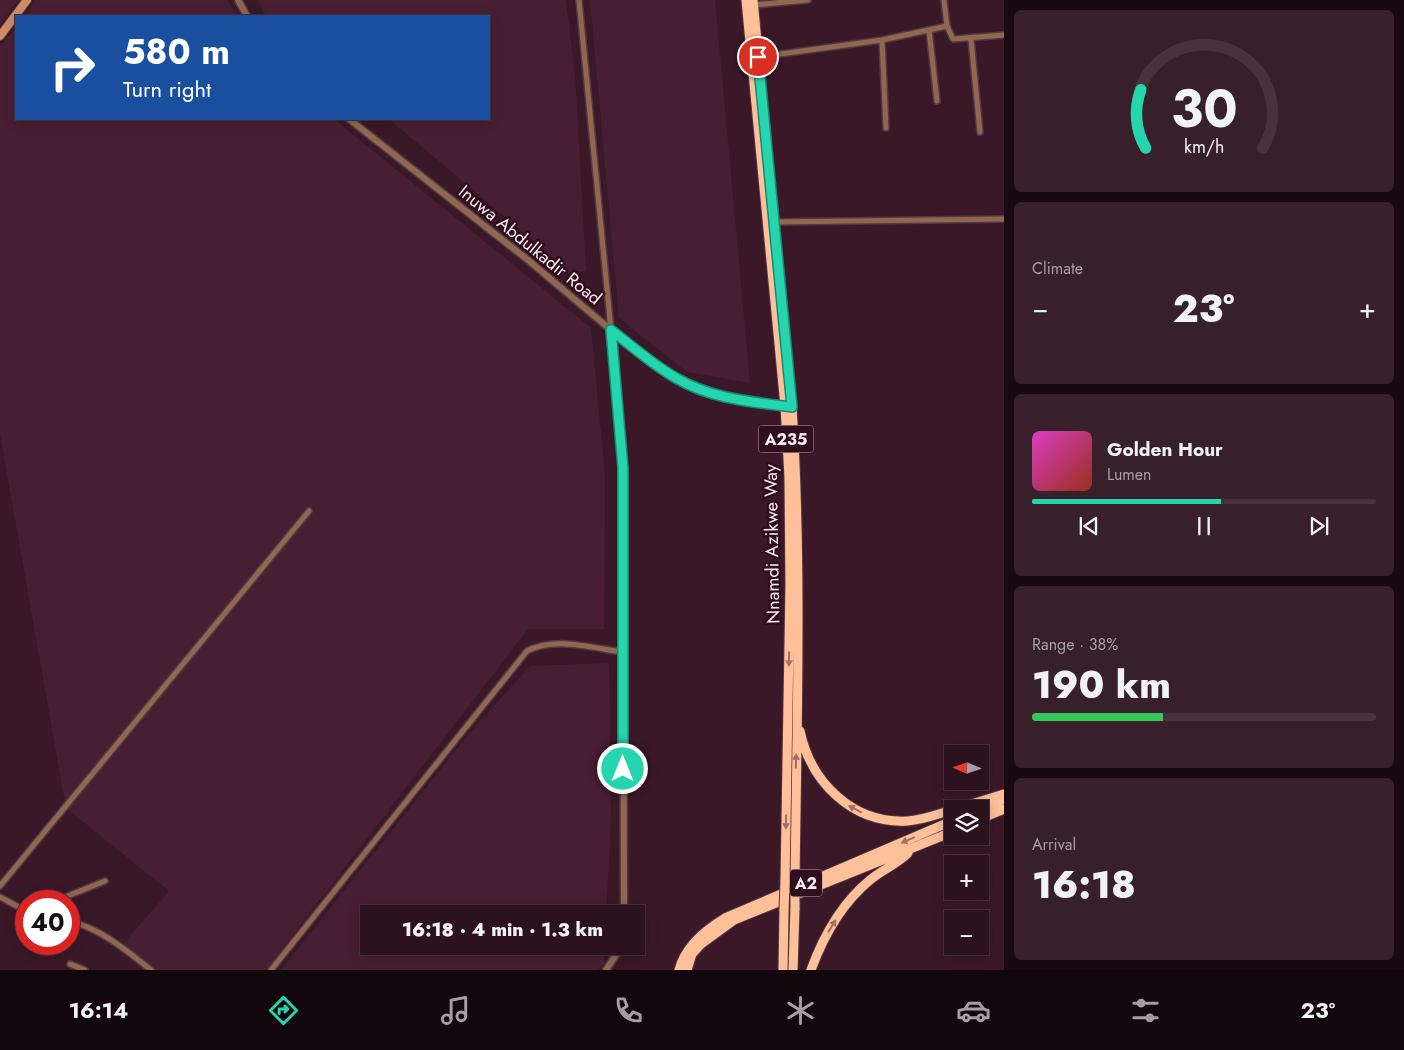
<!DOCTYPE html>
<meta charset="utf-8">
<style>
:root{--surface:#2c121e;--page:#38202b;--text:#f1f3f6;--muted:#a69ea4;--line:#48323c;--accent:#24d5ae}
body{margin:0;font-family:Jost,sans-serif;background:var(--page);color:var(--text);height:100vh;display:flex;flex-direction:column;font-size:19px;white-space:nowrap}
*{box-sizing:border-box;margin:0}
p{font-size:16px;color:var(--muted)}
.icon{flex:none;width:28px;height:28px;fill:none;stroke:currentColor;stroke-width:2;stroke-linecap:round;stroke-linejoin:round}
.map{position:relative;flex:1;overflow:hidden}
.details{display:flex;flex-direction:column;gap:10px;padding:10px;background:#180a10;width:400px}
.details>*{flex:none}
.banner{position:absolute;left:15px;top:15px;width:475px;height:105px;border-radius:0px;box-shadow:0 2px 12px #0003,0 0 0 1px var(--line);background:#1a4fa0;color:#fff;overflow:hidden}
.needle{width:32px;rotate:272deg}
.tools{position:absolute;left:944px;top:745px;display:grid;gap:10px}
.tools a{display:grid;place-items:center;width:45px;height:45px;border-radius:0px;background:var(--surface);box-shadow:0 2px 12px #0003,0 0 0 1px var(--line);font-size:25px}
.speed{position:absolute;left:15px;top:890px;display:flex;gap:10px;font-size:25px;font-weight:700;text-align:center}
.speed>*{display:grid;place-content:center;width:65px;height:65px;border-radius:50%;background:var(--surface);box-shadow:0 2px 12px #0003,0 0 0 1px var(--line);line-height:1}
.speed .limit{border:8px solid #d22;background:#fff;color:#111}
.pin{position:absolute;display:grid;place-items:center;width:42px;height:42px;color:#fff;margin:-21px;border:2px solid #fff;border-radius:50%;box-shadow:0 1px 5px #0007}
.me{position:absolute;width:55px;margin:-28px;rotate:0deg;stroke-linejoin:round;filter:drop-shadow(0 0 4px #0008)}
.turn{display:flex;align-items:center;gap:18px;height:105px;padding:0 25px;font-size:22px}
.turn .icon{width:65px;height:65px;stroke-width:2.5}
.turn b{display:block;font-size:35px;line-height:42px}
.big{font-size:38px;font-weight:800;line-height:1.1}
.details .card{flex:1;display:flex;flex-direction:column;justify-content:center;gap:8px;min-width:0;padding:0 18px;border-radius:8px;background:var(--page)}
.details .dial{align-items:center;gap:0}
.dial svg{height:130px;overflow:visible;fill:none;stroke:var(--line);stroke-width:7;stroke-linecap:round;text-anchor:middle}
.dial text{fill:var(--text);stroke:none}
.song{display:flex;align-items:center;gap:15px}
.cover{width:60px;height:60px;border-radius:8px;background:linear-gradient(135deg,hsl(310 70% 55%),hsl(10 70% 35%))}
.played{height:5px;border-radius:2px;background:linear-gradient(90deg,var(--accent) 55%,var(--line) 55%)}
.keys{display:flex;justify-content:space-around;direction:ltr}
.heat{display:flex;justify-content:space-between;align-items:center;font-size:28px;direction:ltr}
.charge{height:8px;border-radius:4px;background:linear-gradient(90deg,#34c759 38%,var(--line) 0)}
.trip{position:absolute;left:360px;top:905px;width:285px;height:50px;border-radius:0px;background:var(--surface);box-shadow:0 2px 12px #0003,0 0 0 1px var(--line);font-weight:800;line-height:50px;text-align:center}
.menu{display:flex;height:80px;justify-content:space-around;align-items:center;background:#12070c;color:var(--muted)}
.menu .icon{width:35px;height:35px}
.menu .current{color:var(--accent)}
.menu b{font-size:22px;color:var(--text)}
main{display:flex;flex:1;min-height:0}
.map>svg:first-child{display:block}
.built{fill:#481f32}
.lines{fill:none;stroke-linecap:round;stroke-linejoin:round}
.minor-casing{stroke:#553644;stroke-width:8}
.tertiary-casing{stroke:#553644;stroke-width:9}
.secondary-casing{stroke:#553644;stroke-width:10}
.trunk-casing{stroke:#553644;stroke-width:11}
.minor{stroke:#90684f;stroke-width:5}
.tertiary{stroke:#90684f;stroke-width:6}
.secondary{stroke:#ce8d65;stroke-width:8}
.trunk{stroke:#fec099;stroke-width:9}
.trunk-bridge-casing{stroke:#553644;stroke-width:11;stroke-linecap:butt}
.trunk-bridge{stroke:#fec099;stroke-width:9}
.oneway{fill:#a17062}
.route-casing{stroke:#178a71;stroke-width:12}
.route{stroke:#24d5ae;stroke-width:9}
.labels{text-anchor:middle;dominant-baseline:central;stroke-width:5;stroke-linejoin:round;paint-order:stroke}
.shield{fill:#2f0e1e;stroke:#c0a9b2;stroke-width:1}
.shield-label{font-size:16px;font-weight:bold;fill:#feebf2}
.street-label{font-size:18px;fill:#feebf2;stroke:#2f0e1e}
</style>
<main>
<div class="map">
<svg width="1004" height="970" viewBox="0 0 1004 970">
<rect width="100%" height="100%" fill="#3a1828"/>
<path class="built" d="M0 0H19L0 25Z
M35 0H228L237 16H25Z
M258 0H566L575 75 586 271 570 272 389 119H489V16H269L263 12Z
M590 0H715L750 383 687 372 619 318Z
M16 27V119H334L591 328 605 476 604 629H528L266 970H156L123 944 169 891 66 808 0 434V46Z
M609 663 611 820 606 914H369V946H604V964L598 970H281L467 736 530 666Z"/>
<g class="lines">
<defs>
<path id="minor" d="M579 0 611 330
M944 0 947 26 953 39 1004 35
M753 5 808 0
M929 30 937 101
M971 39 980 132
M882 40 886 128
M758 57 882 40 947 26
M774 222 1004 219
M0 886 309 511
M0 897 26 911
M55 901 105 881
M69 921C100 928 126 950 151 970
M70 964 85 970
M271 970 527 651C554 636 592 648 623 652"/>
<path id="tertiary" d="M238 0 247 16
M349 119 528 260 611 330 676 378 706 392 785 406
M611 330 623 468 624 914
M606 970 622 946"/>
<path id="secondary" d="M0 36 27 0"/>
<path id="trunk" d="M746 0 785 406 789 477 790 586 785 881
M753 0 792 407C802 564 797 722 795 880
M800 731C811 783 853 824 908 821 923 820 938 814 952 810
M955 809 1004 794
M980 809 1004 799
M980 819 1004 809
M679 970C685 946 705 930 725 918L952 821
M687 970 692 954 701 944 734 920 952 832
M783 970 784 910
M793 970 795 908
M811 970C823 937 842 903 870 880 882 870 897 864 908 853"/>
</defs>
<use href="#minor" class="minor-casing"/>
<use href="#tertiary" class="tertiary-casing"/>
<use href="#secondary" class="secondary-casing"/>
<use href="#trunk" class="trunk-casing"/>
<use href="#minor" class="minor"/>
<use href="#tertiary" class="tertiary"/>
<use href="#secondary" class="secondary"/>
<use href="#trunk" class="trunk"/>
<defs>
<path id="trunk-bridge" d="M795 908V880
M784 910 785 881"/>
</defs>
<use href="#trunk-bridge" class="trunk-bridge-casing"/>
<use href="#trunk-bridge" class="trunk-bridge"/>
</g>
<defs><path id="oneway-solid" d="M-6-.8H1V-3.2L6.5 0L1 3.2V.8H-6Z" transform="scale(1.25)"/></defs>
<g class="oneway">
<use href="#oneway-solid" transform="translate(789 659) rotate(91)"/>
<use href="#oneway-solid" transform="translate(796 761) rotate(-89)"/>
<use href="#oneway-solid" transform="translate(855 809) rotate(-152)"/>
<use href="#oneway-solid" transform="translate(786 822) rotate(91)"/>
<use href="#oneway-solid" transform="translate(908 840) rotate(157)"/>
<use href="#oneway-solid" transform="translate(832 926) rotate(-58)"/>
</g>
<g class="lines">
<defs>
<path id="route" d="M623 769V468L611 330C632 346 653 365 676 378 711 399 753 402 792 407L758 57"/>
</defs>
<use href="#route" class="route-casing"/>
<use href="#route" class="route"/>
</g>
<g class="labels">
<g class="shield">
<rect x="758.5" y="425.5" width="55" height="27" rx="4"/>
<rect x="790" y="869.5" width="32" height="27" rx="4"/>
</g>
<g class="shield-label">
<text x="786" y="439">A235</text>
<text x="806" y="883">A2</text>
</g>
<g class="street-label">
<text transform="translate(530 245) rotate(39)">Inuwa Abdulkadir Road</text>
<text transform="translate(772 544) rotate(-91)">Nnamdi Azikwe Way</text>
</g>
</g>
</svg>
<div class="tools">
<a><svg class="needle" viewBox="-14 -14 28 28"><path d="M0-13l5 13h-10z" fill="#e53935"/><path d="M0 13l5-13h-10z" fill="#a69ea4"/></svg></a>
<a><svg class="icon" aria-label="layers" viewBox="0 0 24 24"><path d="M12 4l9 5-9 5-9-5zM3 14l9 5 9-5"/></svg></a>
<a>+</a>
<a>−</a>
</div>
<div class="speed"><div class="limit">40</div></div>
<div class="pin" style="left:758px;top:57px;background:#d93025"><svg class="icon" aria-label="arrive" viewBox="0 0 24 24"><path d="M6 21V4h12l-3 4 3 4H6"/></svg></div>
<svg class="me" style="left:623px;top:769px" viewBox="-20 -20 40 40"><circle r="17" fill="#24d5ae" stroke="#fff" stroke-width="3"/><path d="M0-11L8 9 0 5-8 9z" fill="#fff"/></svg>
<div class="trip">16:18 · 4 min · 1.3 km</div>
<div class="banner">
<div class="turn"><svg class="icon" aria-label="right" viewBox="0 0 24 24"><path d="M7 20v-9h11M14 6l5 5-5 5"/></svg><div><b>580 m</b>Turn right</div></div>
</div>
</div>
<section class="details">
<div class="card dial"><svg viewBox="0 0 100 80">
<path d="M14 69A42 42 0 1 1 86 69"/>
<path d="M14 69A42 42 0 0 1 11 33" stroke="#24d5ae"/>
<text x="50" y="56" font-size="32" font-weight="700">30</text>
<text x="50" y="72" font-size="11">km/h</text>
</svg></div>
<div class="card"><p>Climate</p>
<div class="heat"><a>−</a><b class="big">23°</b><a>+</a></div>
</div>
<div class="card">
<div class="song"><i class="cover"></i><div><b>Golden Hour</b><p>Lumen</p></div></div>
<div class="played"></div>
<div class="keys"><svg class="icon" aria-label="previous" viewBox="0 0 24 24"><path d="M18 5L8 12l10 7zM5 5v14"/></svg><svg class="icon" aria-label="pause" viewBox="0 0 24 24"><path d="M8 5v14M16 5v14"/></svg><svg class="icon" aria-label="next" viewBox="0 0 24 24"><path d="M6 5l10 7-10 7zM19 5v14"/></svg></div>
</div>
<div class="card"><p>Range · 38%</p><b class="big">190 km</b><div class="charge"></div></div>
<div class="card"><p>Arrival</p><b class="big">16:18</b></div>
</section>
</main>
<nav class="menu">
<b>16:14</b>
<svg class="icon current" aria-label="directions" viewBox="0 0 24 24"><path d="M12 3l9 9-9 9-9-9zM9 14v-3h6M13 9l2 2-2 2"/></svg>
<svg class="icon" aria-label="music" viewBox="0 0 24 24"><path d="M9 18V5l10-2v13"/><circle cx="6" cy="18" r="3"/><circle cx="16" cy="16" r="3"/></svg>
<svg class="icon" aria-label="phone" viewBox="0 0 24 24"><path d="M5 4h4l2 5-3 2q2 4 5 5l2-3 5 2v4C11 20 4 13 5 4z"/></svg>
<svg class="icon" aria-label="climate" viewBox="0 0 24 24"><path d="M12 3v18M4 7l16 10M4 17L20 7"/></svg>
<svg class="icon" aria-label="car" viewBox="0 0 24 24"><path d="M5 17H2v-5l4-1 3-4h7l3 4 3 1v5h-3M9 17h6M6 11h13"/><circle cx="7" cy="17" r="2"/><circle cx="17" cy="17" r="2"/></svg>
<svg class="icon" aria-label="filters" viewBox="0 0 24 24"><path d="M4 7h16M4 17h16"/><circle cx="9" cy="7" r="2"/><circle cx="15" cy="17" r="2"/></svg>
<b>23°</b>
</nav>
